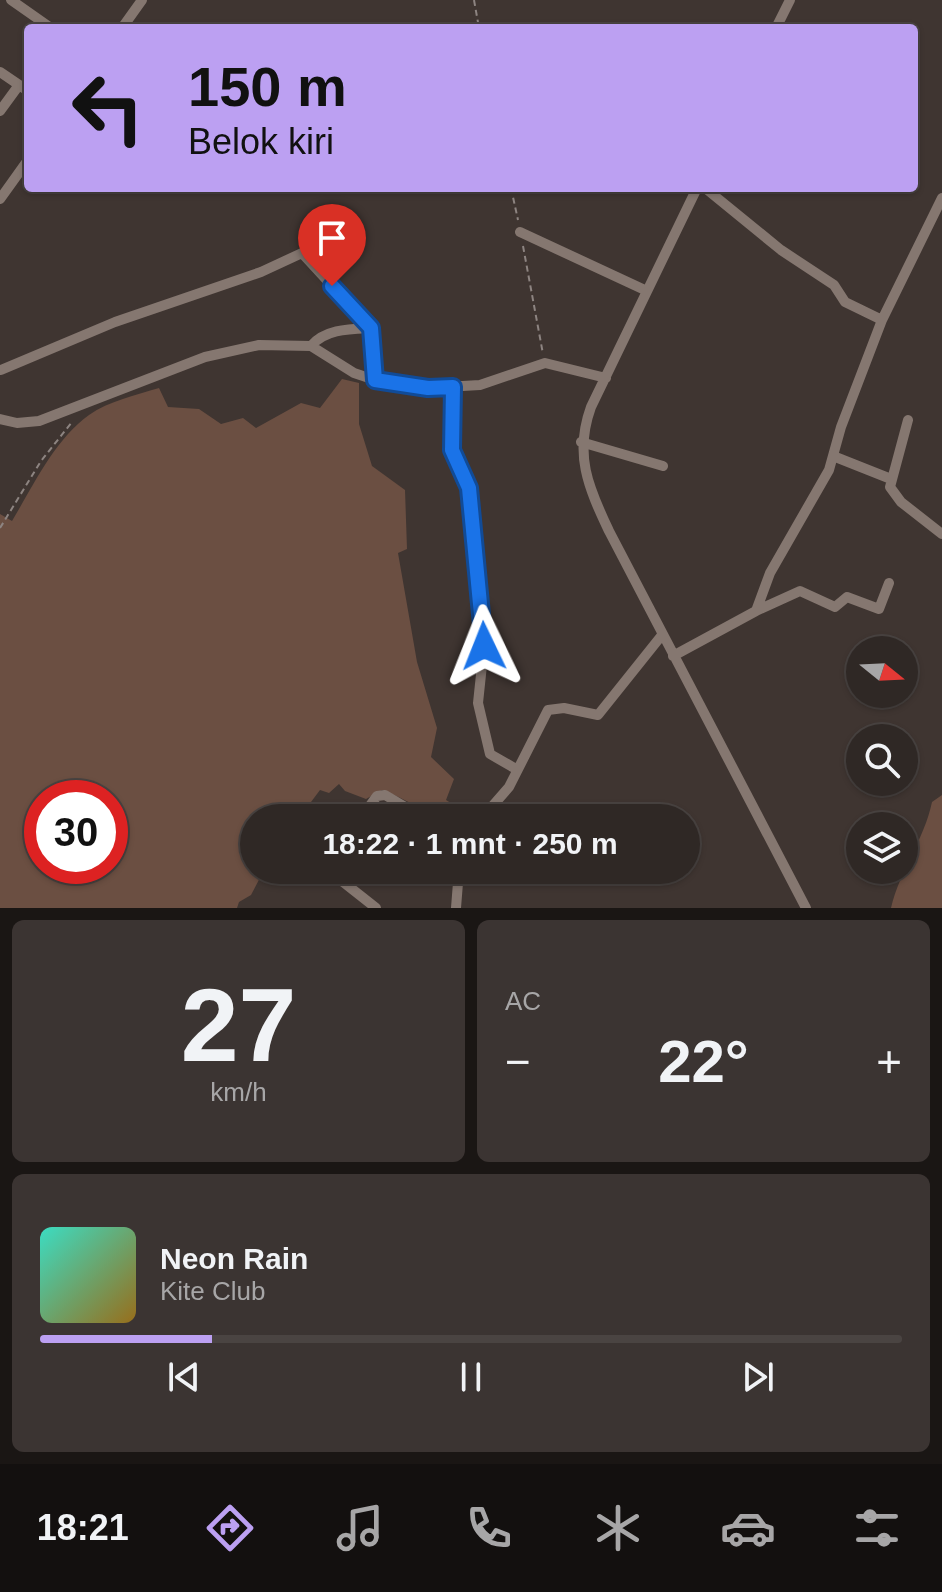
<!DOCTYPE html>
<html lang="id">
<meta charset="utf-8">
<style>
:root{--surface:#2f2825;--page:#3b3432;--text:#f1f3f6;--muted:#a7a6a7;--line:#4a4442;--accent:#bca0f2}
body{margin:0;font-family:Helvetica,sans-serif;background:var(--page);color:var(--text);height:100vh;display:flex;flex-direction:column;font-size:30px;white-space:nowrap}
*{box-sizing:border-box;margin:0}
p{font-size:26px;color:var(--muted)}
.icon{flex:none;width:44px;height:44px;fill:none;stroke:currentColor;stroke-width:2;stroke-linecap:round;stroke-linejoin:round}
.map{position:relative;height:908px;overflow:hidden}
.details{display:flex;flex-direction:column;gap:12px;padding:12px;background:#1a1614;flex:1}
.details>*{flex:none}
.hud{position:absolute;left:24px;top:24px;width:894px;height:168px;border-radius:8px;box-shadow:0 2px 6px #0004,0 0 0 2px var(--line);background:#bca0f2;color:#111;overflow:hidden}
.needle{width:52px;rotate:108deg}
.fabs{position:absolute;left:846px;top:636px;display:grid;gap:16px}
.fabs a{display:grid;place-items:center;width:72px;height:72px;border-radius:50%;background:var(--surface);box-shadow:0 2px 6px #0004,0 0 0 2px var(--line);font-size:40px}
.speed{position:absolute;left:24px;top:780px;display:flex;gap:16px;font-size:40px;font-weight:700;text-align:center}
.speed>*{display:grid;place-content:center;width:104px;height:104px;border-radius:50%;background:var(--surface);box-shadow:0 2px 6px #0004,0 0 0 2px var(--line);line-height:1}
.speed .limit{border:12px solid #d22;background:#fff;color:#111}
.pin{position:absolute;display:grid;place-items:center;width:68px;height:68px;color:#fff;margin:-82px -34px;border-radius:50% 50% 50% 0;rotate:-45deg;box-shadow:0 0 8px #0007}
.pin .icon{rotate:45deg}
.me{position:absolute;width:88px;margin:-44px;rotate:358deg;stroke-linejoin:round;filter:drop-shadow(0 0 6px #0008)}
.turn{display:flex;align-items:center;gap:28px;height:168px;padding:0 32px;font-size:36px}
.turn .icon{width:104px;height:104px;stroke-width:2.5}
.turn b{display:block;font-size:56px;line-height:68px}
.big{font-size:60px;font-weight:800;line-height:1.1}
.details .widget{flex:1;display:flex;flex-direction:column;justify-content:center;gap:12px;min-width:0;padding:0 28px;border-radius:12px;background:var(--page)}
.details .dial{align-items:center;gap:0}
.dial b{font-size:104px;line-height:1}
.song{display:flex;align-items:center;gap:24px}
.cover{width:96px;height:96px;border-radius:12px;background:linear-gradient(135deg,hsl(170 70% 55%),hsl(40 70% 35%))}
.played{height:8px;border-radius:4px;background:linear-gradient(90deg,var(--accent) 20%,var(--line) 20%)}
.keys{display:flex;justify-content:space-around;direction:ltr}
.heat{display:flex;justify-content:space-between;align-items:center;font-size:44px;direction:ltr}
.details .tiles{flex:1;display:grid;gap:12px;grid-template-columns:1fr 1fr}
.widget:last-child{grid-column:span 2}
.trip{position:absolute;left:240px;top:804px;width:460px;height:80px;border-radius:40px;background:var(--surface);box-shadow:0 2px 6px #0004,0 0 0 2px var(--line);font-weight:800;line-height:80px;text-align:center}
.dock{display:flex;height:128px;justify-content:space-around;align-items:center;background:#13100f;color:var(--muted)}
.dock .icon{width:56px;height:56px}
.dock .active{color:var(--accent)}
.dock b{font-size:36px;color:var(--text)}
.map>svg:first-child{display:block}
.green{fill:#6b4f42;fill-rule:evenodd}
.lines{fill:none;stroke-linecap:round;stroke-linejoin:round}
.path{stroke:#8d8481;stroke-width:2;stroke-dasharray:6 4;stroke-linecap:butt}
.minor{stroke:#857770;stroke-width:10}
.route-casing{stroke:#114b97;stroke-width:20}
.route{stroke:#1a73e8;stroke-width:14}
</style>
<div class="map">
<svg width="942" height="908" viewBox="0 0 942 908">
<rect width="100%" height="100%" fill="#3f3531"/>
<path class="green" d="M342 379 359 383V424L372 466 405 490 407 549 398 553 417 662 437 728 431 757 454 779 446 800 472 816C445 828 411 800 382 790L366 799 345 791 339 784 329 793 320 790 299 818H292L279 808 269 818H254V836L241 852 254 870 262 874 251 895 239 902 237 908H0V514L12 521C33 486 55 439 89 415 109 401 136 395 159 388L168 407 199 409 221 424 243 418 256 428 301 403 320 408ZM42 798H110V866H42Z
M942 795V908H891C900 870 924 840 932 802Z"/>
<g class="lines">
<path class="path" d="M474 0 479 28
M511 188 518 220
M523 246 543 354
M0 528 41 461 72 422"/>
<path class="minor" d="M11 0 51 28
M122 28 142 0
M776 28 790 0
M0 72 28 91
M0 111 19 85
M697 188 591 407C574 454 588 487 609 531L806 908
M705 188 781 250 834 285 845 302 882 320
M0 199 28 160
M520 232 647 291
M311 346C325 329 350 329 371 328
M1 370 115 322 261 272 302 253 371 328 375 380
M453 387 452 450 469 488 483 610 484 646 478 703 490 754 516 769
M0 419 17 423 39 421 205 357 259 345 311 346 354 373 381 382 428 388 480 385 545 363 606 378
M908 420 890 487 901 502 942 534
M581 442 663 466
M833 456 891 479
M756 611 800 591 835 607 847 597 879 609 889 583
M673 656 756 611 770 573 829 470 841 427 882 320 942 198
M361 818 377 796 385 795 424 818
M482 818 509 787 548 710 564 708 598 715 662 635
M328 870 376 908
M456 908 459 870"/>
</g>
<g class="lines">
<defs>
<path id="route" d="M332 286 371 328 375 380 428 388 453 387 452 450 469 488 484 646"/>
</defs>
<use href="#route" class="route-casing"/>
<use href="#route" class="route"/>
</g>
</svg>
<div class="fabs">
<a><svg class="needle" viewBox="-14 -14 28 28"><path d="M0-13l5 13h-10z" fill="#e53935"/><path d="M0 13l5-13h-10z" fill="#a7a6a7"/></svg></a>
<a><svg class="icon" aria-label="search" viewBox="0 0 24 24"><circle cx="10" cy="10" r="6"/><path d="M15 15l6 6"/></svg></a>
<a><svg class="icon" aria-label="layers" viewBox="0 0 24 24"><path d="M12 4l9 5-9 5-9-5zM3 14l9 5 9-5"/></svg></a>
</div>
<div class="speed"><div class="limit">30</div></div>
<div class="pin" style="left:332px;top:286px;background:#d93025"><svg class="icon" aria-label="arrive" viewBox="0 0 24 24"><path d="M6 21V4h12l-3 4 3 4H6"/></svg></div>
<svg class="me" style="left:484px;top:646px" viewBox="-20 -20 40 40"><path d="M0-17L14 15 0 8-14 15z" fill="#1a73e8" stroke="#fff" stroke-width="4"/></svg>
<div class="trip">18:22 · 1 mnt · 250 m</div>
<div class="hud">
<div class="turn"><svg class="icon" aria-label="left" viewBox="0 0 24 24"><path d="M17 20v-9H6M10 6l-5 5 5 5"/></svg><div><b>150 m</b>Belok kiri</div></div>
</div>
</div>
<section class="details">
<div class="tiles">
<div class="widget dial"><b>27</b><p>km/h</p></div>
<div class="widget"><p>AC</p>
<div class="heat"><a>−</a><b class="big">22°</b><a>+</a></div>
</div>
<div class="widget">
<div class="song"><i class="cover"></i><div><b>Neon Rain</b><p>Kite Club</p></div></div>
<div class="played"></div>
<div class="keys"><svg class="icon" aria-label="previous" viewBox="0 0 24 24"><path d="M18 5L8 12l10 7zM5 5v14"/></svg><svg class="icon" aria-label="pause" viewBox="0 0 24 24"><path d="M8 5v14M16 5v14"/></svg><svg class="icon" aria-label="next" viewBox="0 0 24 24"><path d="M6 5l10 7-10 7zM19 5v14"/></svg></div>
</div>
</div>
</section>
<nav class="dock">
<b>18:21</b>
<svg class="icon active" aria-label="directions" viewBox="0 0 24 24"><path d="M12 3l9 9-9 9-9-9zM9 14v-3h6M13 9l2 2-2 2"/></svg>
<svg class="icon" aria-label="music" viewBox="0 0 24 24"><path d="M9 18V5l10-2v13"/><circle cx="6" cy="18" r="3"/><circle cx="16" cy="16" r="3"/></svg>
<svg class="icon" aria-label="phone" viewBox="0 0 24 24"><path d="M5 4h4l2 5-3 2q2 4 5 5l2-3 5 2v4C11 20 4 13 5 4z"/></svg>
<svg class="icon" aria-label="climate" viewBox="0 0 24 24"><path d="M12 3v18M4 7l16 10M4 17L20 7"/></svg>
<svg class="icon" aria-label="car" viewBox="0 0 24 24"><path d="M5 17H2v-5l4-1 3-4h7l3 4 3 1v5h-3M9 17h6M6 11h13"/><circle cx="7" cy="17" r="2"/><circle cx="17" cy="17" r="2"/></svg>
<svg class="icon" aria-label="filters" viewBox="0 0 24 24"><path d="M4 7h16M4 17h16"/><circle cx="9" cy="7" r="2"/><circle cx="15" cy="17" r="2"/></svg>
</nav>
